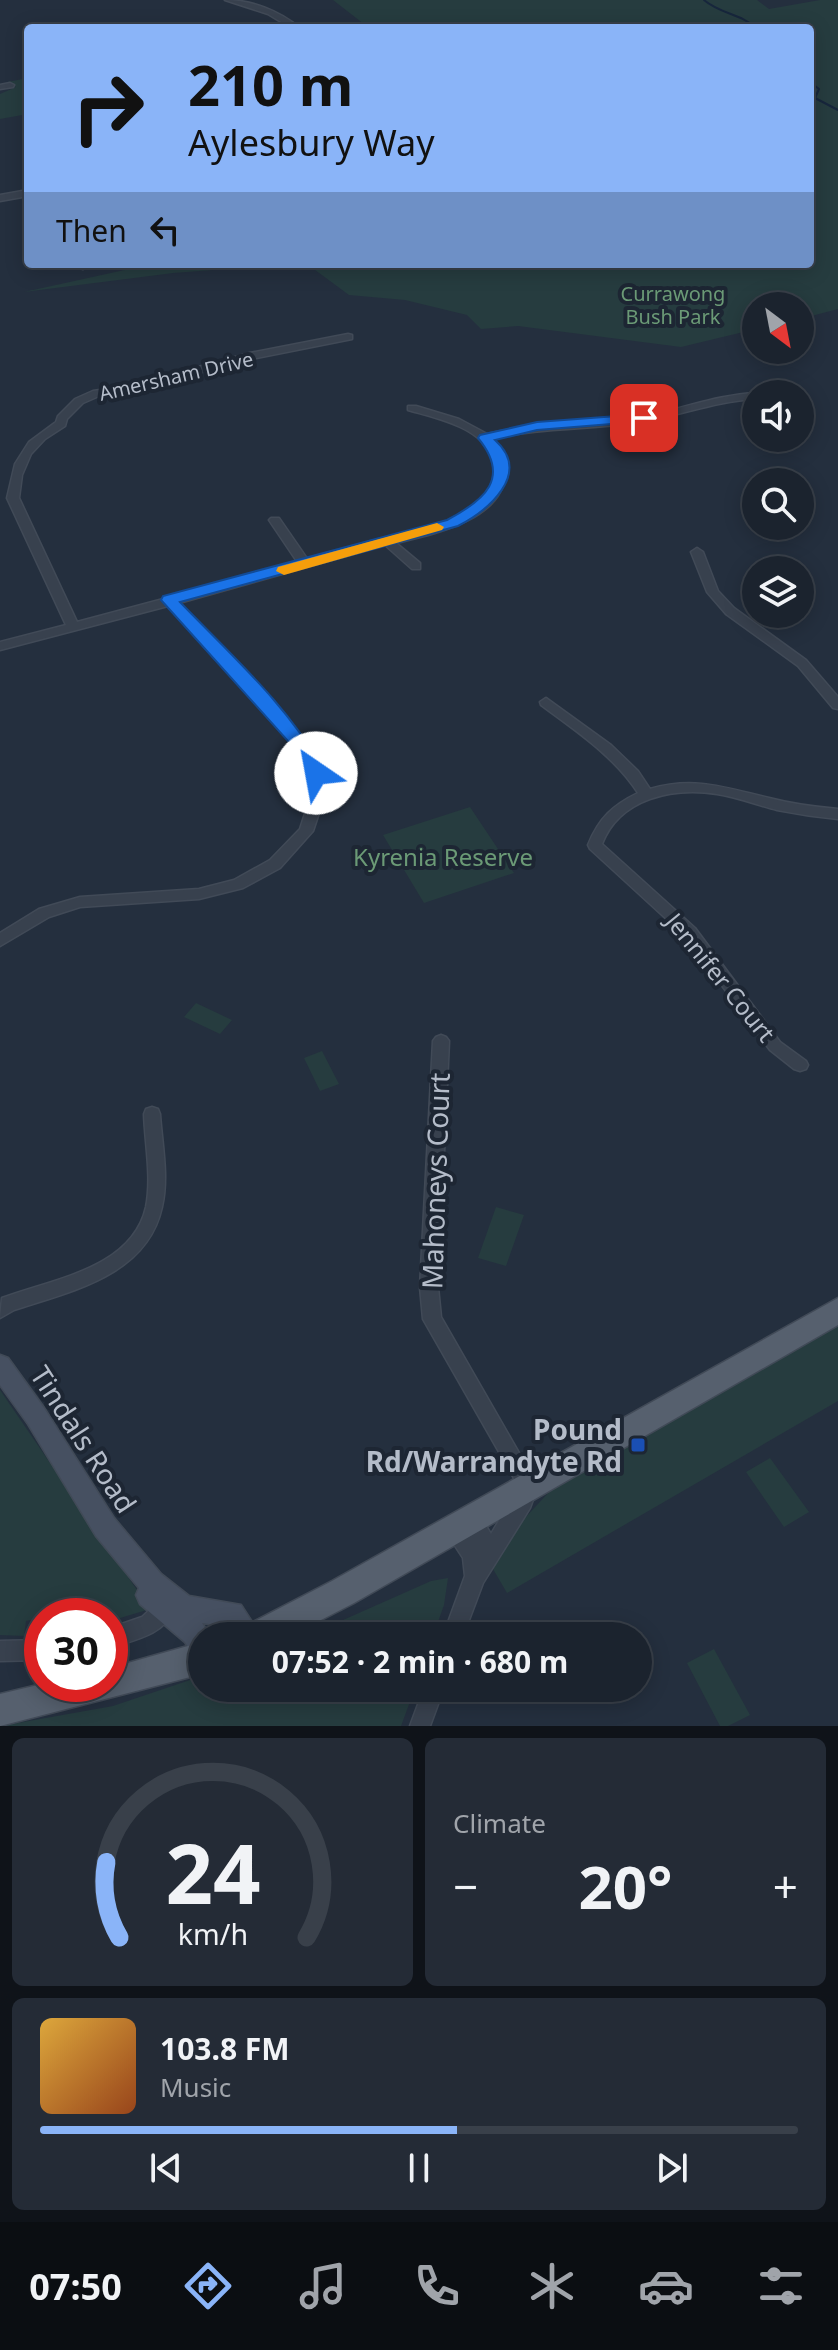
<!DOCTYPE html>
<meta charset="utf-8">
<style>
:root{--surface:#1b232e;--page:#242b36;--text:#f1f3f6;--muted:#a0a4aa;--line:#39404a;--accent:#8ab4f8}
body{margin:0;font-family:"Noto Sans",sans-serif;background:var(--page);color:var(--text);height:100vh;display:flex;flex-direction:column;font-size:30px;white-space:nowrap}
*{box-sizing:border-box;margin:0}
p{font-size:26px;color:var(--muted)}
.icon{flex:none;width:44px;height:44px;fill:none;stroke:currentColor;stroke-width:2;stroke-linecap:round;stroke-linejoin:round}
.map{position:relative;height:1726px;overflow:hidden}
.side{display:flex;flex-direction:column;gap:12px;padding:12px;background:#0f1319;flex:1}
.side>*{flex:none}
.hud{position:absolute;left:24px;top:24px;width:790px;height:244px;border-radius:8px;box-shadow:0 4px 20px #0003,0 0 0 2px var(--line);background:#8ab4f8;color:#111;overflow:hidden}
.needle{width:52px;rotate:148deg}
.controls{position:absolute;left:742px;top:292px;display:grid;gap:16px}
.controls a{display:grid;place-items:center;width:72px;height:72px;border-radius:50%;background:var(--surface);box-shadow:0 4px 20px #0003,0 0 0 2px var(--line);font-size:40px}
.speed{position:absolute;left:24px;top:1598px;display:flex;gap:16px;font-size:40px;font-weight:700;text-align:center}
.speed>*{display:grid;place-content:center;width:104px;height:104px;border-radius:50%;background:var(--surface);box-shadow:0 4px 20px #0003,0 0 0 2px var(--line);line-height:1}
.speed .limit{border:12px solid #d22;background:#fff;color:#111}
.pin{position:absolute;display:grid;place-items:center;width:68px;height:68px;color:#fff;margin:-34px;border-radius:16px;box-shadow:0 4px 12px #0006}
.me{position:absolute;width:88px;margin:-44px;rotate:327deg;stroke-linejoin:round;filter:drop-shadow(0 0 6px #0008)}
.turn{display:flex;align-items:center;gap:28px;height:168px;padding:0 32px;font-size:36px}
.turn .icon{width:104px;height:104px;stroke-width:2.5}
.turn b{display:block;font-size:56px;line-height:68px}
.then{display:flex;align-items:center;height:76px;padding:0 32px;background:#0003;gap:16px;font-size:30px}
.big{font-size:60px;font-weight:700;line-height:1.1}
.side .widget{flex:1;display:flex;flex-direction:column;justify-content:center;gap:12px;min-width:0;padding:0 28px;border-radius:12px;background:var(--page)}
.side .dial{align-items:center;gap:0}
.dial svg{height:208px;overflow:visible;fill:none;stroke:var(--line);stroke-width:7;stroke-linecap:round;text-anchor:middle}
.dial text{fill:var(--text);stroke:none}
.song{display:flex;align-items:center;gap:24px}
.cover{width:96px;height:96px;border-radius:12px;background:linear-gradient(135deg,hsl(40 70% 55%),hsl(20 70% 35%))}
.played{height:8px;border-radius:4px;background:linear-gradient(90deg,var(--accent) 55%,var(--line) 55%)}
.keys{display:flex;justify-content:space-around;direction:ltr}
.heat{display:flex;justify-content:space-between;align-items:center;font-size:44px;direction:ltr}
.side .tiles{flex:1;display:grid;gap:12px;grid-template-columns:1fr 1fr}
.widget:last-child{grid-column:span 2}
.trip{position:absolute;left:188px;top:1622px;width:464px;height:80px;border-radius:40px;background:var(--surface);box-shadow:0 4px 20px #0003,0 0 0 2px var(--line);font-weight:700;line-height:80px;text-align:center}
.tab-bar{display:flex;height:128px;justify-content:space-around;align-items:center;background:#0b0e12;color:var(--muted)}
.tab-bar .icon{width:56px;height:56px}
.tab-bar .current{color:var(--accent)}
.tab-bar b{font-size:36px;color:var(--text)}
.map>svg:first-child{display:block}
.green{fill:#263c3f}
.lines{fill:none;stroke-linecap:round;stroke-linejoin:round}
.stream{stroke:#17263c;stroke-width:2}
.minor-casing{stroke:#414a57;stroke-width:3}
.secondary-casing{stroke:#414a57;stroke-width:3}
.primary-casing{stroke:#414a57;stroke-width:3}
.minor{fill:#38414e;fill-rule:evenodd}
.secondary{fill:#465061;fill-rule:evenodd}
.primary{fill:#56606e;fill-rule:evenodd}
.route{fill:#1a73e8;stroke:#114b97;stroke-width:2}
.slow{fill:#f59e0b}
.transit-dot{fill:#1a4fb4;stroke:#1d2633;stroke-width:3}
.labels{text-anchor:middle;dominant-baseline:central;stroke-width:8;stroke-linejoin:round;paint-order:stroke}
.far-park-label{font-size:20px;fill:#6b9a76;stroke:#1d2633}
.far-street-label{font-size:20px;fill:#b4bcc9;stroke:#1d2633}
.park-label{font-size:24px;fill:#6b9a76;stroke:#1d2633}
.street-label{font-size:24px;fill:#b4bcc9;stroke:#1d2633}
.near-street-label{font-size:28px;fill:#b4bcc9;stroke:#1d2633}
.near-poi-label{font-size:28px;font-weight:bold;fill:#b4bcc9;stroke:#1d2633;text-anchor:end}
</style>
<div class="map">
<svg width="838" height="1726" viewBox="0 0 838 1726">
<rect width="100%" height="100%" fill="#242f3e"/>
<path class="green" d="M333 0H757L769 9 820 0H838V309L800 319V306H756V329L681 347 518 326 481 329 467 315 405 300 349 295 307 264H810V28H369Z
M28 78V114L0 119V94L16 87 7 82Z
M152 264H294L173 273 24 292Z
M470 807 514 873 424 903 383 835Z
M196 1003 232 1020 220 1034 184 1017Z
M322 1051 339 1084 320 1091 304 1058Z
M496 1207 524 1215 506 1266 478 1258Z
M838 1322V1401L507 1593 493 1569 512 1532 550 1491 614 1448Z
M0 1390 150 1609 110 1621V1616H84L83 1609 26 1621 24 1636 0 1635Z
M770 1458 809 1512 784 1527 746 1472Z
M448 1578 444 1605 433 1636H307L431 1581Z
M714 1649 750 1715 728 1726H720L687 1663Z
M202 1676V1688H415L401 1726H1L113 1706Z"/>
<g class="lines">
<path class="stream" d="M704 0C720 14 742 14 756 28
M810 82 819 89 815 98 838 110"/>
<defs>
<path id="minor" d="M225 0C252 0 279 11 300 28H291L268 14Z
M10 83 14 85 13 87 0 89V85Z
M28 190V196L0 201V195Z
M78 264H88V266L83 269 80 268Z
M348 334 352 335V339L251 359 129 392 99 396 83 403 67 419 65 426 45 439 31 454 22 475 19 498 77 622 298 563 269 520 271 518H279L308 560C333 553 359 544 384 538 420 530 497 518 494 468 492 429 439 419 408 410V406H416L459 419 487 434C538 422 589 424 641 416 680 410 716 395 756 393L760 394H756V399C716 401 679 416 640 422 591 430 541 427 492 439 500 447 504 456 505 467 509 519 434 534 396 543L420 563V569H412L385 545 179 603 235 661 311 748 323 773 324 798 313 831 280 868 243 888 199 899 80 907 49 917 0 946V933L39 909 80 897 199 889 234 880 270 860 300 829 310 798 309 773 298 750 227 667 168 606 0 650V642L66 625 7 498 15 464 29 442 56 422 58 416 75 399 93 391 128 386 250 353Z
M697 548 703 552 718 591 734 608 806 660 838 697V709L833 708 798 666 726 614 707 592 691 552Z
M546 698 611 745 638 771 650 789C695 776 726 788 769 798 792 804 815 807 838 809V819C817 817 797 814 777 810 757 805 737 797 717 794 673 787 620 798 602 844L695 928 780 1042 806 1061 808 1065 806 1069 800 1071 794 1069 770 1050 685 936 590 849 588 845C599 818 613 805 638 793 614 756 576 731 541 705L540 702Z
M441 1035 446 1037 449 1041 438 1287 441 1317 538 1486 530 1508 483 1583 463 1636H443L465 1576 463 1558 444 1529 447 1522 454 1519 461 1522 467 1530 461 1520 464 1513 471 1510 478 1513 491 1534 519 1487 423 1319 420 1287 433 1041 436 1037Z
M152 1107 158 1109 160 1114C162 1144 169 1177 162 1207 147 1276 71 1291 14 1310L0 1318 2 1298C52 1279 132 1269 146 1207 152 1177 145 1144 144 1114L146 1109Z
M164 1600 171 1603 174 1610C164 1635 133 1640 110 1648V1628L142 1617 157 1603Z
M42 1640V1660L0 1661V1641Z
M424 1688H444L430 1726H410Z"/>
<path id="secondary" d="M0 1355 8 1358 44 1408 114 1518 161 1574 189 1596 241 1605 261 1636H232L225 1626 202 1623 210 1636H202V1660L193 1656 185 1642 140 1604 136 1595 139 1588 96 1536 28 1424 0 1385Z"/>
<path id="primary" d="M838 1298V1325L354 1603 290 1636H242L247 1625 332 1581Z
M202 1642V1674L0 1726V1694L42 1684H110V1668Z"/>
</defs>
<use href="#minor" class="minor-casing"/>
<use href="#secondary" class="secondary-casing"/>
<use href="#primary" class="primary-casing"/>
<use href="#minor" class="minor"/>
<use href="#secondary" class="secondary"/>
<use href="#primary" class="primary"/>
</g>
<path class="route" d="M644 414 651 418 649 421 537 430 495 440C533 474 487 511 458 526L180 602C230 654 291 708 325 773L323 777H310L297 751 161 600 163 596 447 520C485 500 511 478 478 438L480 435 537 422Z"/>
<path class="slow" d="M437 523 444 527 442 530 284 575 276 571 278 567Z"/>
<rect class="transit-dot" x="630" y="1437" width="16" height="16" rx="4"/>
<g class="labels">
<g class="far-park-label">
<text x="673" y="293">Currawong<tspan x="673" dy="23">Bush Park</tspan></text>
</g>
<g class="far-street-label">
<text transform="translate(176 376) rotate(-13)">Amersham Drive</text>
</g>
<g class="park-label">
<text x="443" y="856">Kyrenia Reserve</text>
</g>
<g class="street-label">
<text transform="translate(721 977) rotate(51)">Jennifer Court</text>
</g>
<g class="near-street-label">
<text transform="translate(435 1181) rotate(-88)">Mahoneys Court</text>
<text transform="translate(84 1439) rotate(57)">Tindals Road</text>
</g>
<g class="near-poi-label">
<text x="622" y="1429">Pound<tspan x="622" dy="32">Rd/Warrandyte Rd</tspan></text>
</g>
</g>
</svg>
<div class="controls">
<a><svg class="needle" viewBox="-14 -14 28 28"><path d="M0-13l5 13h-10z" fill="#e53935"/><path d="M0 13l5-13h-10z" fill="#a0a4aa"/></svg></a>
<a><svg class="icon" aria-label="sound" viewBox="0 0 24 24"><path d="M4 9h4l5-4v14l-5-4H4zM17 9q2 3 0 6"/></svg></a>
<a><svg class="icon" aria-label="search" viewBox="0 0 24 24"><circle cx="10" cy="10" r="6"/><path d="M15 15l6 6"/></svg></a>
<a><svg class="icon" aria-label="layers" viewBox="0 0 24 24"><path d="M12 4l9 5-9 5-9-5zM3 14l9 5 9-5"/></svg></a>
</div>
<div class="speed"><div class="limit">30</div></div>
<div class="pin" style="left:644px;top:418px;background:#d93025"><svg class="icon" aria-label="arrive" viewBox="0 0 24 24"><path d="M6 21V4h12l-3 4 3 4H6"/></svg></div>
<svg class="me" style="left:316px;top:773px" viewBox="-20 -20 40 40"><circle r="19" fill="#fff"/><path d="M0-13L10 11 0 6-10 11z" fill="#1a73e8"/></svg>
<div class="trip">07:52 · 2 min · 680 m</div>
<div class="hud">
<div class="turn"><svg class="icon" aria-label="right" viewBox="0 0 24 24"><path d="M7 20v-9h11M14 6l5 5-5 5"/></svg><div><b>210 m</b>Aylesbury Way</div></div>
<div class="then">Then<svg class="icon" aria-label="left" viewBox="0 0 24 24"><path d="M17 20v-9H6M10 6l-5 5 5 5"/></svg></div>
</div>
</div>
<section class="side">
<div class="tiles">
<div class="widget dial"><svg viewBox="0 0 100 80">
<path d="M14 69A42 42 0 1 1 86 69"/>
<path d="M14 69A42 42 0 0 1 9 40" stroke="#8ab4f8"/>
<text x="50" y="56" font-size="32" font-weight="700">24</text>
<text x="50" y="72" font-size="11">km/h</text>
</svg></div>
<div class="widget"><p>Climate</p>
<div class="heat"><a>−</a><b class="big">20°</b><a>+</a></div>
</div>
<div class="widget">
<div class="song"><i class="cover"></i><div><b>103.8 FM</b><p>Music</p></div></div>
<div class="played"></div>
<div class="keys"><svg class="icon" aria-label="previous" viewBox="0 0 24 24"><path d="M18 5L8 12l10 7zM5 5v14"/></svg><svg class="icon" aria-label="pause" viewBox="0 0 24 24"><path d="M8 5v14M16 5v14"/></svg><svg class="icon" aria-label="next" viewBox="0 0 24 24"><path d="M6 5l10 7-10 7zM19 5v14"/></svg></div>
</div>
</div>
</section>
<nav class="tab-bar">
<b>07:50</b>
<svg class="icon current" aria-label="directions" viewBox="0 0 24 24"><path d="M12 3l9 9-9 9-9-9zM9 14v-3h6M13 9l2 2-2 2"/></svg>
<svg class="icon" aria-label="music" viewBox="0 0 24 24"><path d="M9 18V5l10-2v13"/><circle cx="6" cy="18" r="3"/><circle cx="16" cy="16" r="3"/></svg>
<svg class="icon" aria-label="phone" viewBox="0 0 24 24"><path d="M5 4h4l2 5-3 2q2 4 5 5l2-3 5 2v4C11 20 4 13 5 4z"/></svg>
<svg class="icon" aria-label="climate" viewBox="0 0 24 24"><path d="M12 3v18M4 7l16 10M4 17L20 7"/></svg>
<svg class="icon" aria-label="car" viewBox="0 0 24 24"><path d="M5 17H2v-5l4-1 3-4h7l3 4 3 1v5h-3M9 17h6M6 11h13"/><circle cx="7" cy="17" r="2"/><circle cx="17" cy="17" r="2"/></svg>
<svg class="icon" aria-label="filters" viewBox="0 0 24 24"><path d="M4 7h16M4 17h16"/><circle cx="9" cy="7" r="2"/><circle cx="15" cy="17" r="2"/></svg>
</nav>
